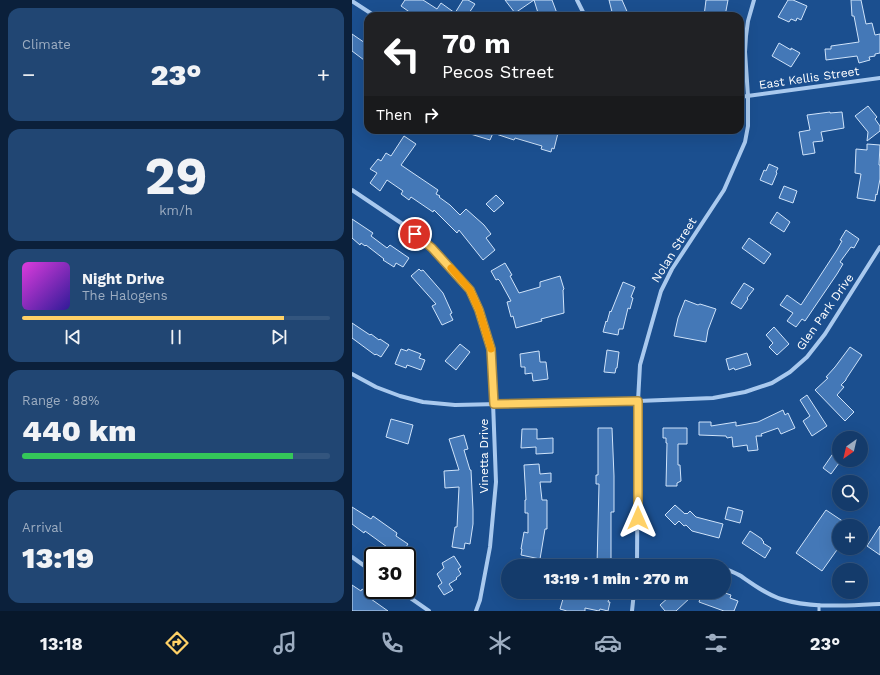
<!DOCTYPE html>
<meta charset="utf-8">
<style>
:root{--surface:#143b6b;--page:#214673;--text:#f1f3f6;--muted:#9dadc1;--line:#33557e;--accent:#ffd166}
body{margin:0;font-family:"Work Sans",sans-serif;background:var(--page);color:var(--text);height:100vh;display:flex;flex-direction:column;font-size:15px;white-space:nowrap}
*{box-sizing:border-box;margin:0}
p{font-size:13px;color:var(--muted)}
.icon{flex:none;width:22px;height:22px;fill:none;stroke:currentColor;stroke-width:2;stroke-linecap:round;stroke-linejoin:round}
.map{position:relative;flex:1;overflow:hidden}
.sheet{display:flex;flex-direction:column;gap:8px;padding:8px;background:#0b203b;width:352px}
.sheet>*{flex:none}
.banner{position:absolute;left:12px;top:12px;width:380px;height:122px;border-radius:12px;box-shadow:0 4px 16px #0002,0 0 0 1px var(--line);background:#202124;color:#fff;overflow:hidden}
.needle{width:26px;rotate:214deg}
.tools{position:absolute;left:480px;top:431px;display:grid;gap:8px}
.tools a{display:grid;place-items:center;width:36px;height:36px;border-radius:50%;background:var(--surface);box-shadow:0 4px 16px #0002,0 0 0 1px var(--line);font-size:20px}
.speed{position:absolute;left:12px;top:547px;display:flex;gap:8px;font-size:20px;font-weight:700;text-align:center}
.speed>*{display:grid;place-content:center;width:52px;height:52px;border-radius:50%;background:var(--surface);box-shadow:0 4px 16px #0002,0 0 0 1px var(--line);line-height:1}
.speed .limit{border:2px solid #111;border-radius:6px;background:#fff;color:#111}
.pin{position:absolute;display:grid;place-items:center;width:34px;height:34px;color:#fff;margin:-17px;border:2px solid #fff;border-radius:50%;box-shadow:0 1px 4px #0007}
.me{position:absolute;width:44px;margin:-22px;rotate:0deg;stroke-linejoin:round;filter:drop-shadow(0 0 3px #0008)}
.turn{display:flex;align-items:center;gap:14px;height:84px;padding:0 12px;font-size:18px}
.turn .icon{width:52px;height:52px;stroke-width:2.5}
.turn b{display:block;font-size:28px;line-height:34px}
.then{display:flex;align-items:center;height:38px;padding:0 12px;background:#0003;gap:8px;font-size:15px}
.big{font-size:30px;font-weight:800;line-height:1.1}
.sheet .tile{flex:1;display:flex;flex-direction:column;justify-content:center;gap:6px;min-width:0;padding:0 14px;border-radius:12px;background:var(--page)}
.sheet .dial{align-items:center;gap:0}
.dial b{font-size:52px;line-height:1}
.song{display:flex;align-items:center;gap:12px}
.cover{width:48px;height:48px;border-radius:6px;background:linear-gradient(135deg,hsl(300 70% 55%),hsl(250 70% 35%))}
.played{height:4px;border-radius:2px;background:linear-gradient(90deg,var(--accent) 85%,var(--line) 85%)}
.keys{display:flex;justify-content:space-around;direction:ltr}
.heat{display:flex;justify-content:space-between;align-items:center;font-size:22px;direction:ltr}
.charge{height:6px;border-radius:3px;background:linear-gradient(90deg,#34c759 88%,var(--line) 0)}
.trip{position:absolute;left:149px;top:559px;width:230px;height:40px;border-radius:20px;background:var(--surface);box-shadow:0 4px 16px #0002,0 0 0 1px var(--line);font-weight:800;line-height:40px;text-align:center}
.dock{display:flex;height:64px;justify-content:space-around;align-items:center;background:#08182b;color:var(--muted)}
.dock .icon{width:28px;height:28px}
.dock .current{color:var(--accent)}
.dock b{font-size:18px;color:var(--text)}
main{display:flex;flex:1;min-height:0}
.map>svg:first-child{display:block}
.building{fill:#4478b7;stroke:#cfe3fa}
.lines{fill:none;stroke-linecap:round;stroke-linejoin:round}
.service{stroke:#a9c9ee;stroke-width:3}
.minor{stroke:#a9c9ee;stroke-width:4}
.route-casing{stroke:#a68842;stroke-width:10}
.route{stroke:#ffd166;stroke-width:7}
.slow{stroke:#f59e0b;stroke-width:7}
.labels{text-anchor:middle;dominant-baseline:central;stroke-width:4;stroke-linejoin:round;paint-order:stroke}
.street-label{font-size:12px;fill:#fff;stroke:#1b4f8f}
</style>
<main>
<section class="sheet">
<div class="tile"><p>Climate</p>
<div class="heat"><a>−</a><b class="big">23°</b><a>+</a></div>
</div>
<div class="tile dial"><b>29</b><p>km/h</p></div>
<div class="tile">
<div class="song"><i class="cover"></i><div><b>Night Drive</b><p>The Halogens</p></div></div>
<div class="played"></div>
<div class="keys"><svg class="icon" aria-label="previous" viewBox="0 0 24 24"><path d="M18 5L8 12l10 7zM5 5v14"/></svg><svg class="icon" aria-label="pause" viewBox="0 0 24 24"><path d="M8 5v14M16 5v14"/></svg><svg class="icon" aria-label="next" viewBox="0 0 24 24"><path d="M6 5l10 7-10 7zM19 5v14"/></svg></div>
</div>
<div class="tile"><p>Range · 88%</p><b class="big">440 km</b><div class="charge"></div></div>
<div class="tile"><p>Arrival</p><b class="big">13:19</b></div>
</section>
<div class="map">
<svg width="528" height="611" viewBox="0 0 528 611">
<rect width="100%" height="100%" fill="#1b4f8f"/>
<path class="building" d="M53 0H71L85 9 89 3 103 13 111 0H116L123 4 115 16H63L49 6Z
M153 0H200L206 16H187L182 0 163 13Z
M257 0H270L277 16H261Z
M354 0H376L373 16H352Z
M436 0H441L455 6 449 20 445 18 444 21 439 19 437 22 426 17Z
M499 0H509L514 24 520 23 523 35 528 34V53L523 54V56L517 57 518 60 507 63 505 56 474 60 473 49H479V46L507 42 502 16H500Z
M0 34 16 45V63L0 51Z
M427 43 439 50V48L448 53 439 67 420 56Z
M516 106 525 117 523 119 528 126V131L515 141 516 132 503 116Z
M478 112V113L490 112 492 128 469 132 471 141 461 142 463 153 451 155 447 132 458 130 455 115Z
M113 130H195L206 133 202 149 200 148 199 152 189 149 190 146 163 138 162 140 141 133 138 140 112 132Z
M52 136 64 144 49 165 86 190 84 194 88 196 87 197 98 205 108 215 114 209 132 225 139 234 134 238 143 250 131 260 107 230 105 233 82 210 81 212 59 197 57 200 49 194 51 191 35 180 28 191 18 183 25 173 18 169 26 159 29 161 34 153 39 156Z
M515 144 528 145 527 165H528V179L525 195 524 194 523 201 505 198 509 174 503 173 504 149 515 150Z
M417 164 426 168 424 172 425 173 420 185 408 180 412 170 414 171Z
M432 186 445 191 441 203 427 198Z
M144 195 152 203 142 212 134 204Z
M425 212 438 222 432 232 418 223Z
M0 219 21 233 19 236 35 248 38 245 57 258 51 267 44 263 42 267 31 260 32 259 14 245 13 246 9 243 8 245 0 238Z
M494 230 507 239 502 248 499 247 488 262 491 264 485 274 453 321 450 319 444 327 435 321 441 313 428 305 435 295 449 305 485 250 490 241 488 240Z
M397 238 419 254 412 264 390 248Z
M153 263 160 275 158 276 167 293 188 287V282L208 276 212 289 211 290 212 313 189 319 190 321 164 328 161 316 159 317 155 302 159 301 148 281 146 279 144 280 139 271Z
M67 269 69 271 71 270 91 293 100 313 98 314 101 320 90 325 80 306 84 304 59 276Z
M271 282 283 287 279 297 281 298 278 309 276 308 271 329H267L266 335 251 332 254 321 255 322 258 311 259 312Z
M392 283 402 289 395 298 396 299 389 309 379 303Z
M333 300 346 305 348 304 364 309 356 330 354 342 322 336 326 318Z
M0 323 18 335 19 334 27 340 28 339 37 345 29 357 24 354 23 355 0 338Z
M422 327 437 344 425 355 417 347 421 343 414 335Z
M108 344 118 352 104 370 93 361Z
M498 347 510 355 494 379V380L489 385 492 387 485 395 502 412 493 421 463 390 476 378 474 377 483 367Z
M49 349 55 351 56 349 69 354 67 358 73 360 69 370 58 366 55 365 54 368 43 364Z
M255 350 267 352 265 368H264L263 373 252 372Z
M187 351 188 362H194L196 379 181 381 180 373 173 374V367H169L168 354Z
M395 353 399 365 383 370 382 368 377 370 374 359Z
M455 395 475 426 460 436 451 421 458 416 448 400Z
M431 410 433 415 436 413 443 428 429 434 426 428 409 434 410 436H404L406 450 396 451 395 445 381 447 380 437 375 438 374 436 347 435V422H359V426L384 422V426L406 422Z
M39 419 61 425 56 444 34 437Z
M246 428H260L262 476V512H259V566H245L247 484H244V475H246Z
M311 428H335V444H326V465H328L329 481 325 483V486H314L315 443H314V438H311Z
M170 429H185V439L201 438V453L184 454V447L169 448Z
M112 435 116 449 112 450 118 470H119L121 510V524L118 544 113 543 112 549 100 547 103 527H105L107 487 93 488 92 471 107 470 97 439Z
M487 445V463L479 474 471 468Z
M187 464 188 474 199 473V482H188L190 500H195V529H193L188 559 169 555 170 549H169L172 532 176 533V513H173V500H174L172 465Z
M323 505 333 514 334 513 335 514 338 511 344 517 371 524 367 538 340 531 334 525 332 526 327 521 323 525 313 515Z
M0 507 19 519 21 516 45 533 44 536 56 544 50 553 44 549 42 552 13 531 12 533 0 524Z
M376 507 391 511 388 523 373 519Z
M474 510 498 526H487V547L470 571 444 553Z
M528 526V555L515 546Z
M398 531 410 539V540L412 542 411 543 419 548 413 558 390 543Z
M102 556 109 567 106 569 109 574 104 578 105 579 97 584 101 590 92 595 86 586 90 583 85 574 92 568 90 563Z
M0 585 9 591 10 589 21 596 19 599 36 611H0Z
M213 592 235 596 236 592H247L258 595 256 602H258L256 611 248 609 247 611 233 608V611H215L208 609Z
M312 592H334L339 597 324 611H313L308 605 317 597Z
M350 592H370L379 595 378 598 386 601 382 611H372L347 602Z"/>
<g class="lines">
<path class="service" d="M467 605V611"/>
<path class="minor" d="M225 0 233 16
M0 1 23 16
M388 97 528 78
M0 190 55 227 80 249 99 268 118 290 127 310 139 349 144 482 138 547 128 600 124 611
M0 374 24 387 48 396 71 402 103 405 286 401 361 398 393 392 420 383 438 372 455 357 473 334 528 247
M0 557 21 572
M286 561C312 560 340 558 366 566
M285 566 286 401 288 365 309 291 320 269 372 190 393 142 396 126V96L393 52 394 36 396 21 402 0
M372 568C378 571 384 573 389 576 402 585 414 594 429 599 461 609 496 605 528 604
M47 590 77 611
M280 611 282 592"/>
</g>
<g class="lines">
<defs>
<path id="route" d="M63 234 80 248 118 290 127 310 139 349 142 404 286 401V518"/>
</defs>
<use href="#route" class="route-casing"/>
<use href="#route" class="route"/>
<path class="slow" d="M99 268 118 290 127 310 139 349"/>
</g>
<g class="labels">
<g class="street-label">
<text transform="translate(457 78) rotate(-8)">East Kellis Street</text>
<text transform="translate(322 250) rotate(-58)">Nolan Street</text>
<text transform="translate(473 312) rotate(-55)">Glen Park Drive</text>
<text transform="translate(132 456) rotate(-90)">Vinetta Drive</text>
</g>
</g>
</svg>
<div class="tools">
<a><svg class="needle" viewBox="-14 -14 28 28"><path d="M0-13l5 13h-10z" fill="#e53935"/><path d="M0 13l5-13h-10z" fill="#9dadc1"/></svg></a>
<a><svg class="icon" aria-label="search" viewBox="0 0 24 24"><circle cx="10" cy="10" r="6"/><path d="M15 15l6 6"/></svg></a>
<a>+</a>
<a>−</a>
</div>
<div class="speed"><div class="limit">30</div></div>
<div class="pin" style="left:63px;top:234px;background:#d93025"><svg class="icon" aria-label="arrive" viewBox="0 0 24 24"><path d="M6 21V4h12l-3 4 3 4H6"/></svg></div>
<svg class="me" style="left:286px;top:518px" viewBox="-20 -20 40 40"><path d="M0-17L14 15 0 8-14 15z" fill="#ffd166" stroke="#fff" stroke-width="4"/></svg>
<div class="trip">13:19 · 1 min · 270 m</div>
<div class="banner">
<div class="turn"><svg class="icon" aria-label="left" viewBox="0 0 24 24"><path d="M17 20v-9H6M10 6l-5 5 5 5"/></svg><div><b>70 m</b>Pecos Street</div></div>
<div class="then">Then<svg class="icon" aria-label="right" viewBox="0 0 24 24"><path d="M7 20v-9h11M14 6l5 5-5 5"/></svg></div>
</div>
</div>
</main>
<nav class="dock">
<b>13:18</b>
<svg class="icon current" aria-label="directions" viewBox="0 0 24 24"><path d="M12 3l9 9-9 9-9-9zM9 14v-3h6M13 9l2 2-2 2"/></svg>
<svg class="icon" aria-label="music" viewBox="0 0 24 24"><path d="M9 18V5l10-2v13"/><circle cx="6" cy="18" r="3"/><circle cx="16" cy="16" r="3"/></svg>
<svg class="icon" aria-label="phone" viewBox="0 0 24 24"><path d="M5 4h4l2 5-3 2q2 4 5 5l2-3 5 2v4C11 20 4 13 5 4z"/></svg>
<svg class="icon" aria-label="climate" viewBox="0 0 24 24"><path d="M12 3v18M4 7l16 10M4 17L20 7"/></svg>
<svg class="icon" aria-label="car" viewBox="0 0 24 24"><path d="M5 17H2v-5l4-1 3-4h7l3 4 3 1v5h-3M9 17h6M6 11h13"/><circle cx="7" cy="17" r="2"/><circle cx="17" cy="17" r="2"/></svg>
<svg class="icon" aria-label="filters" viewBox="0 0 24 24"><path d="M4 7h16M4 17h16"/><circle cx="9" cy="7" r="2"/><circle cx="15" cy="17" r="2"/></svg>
<b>23°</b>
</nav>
